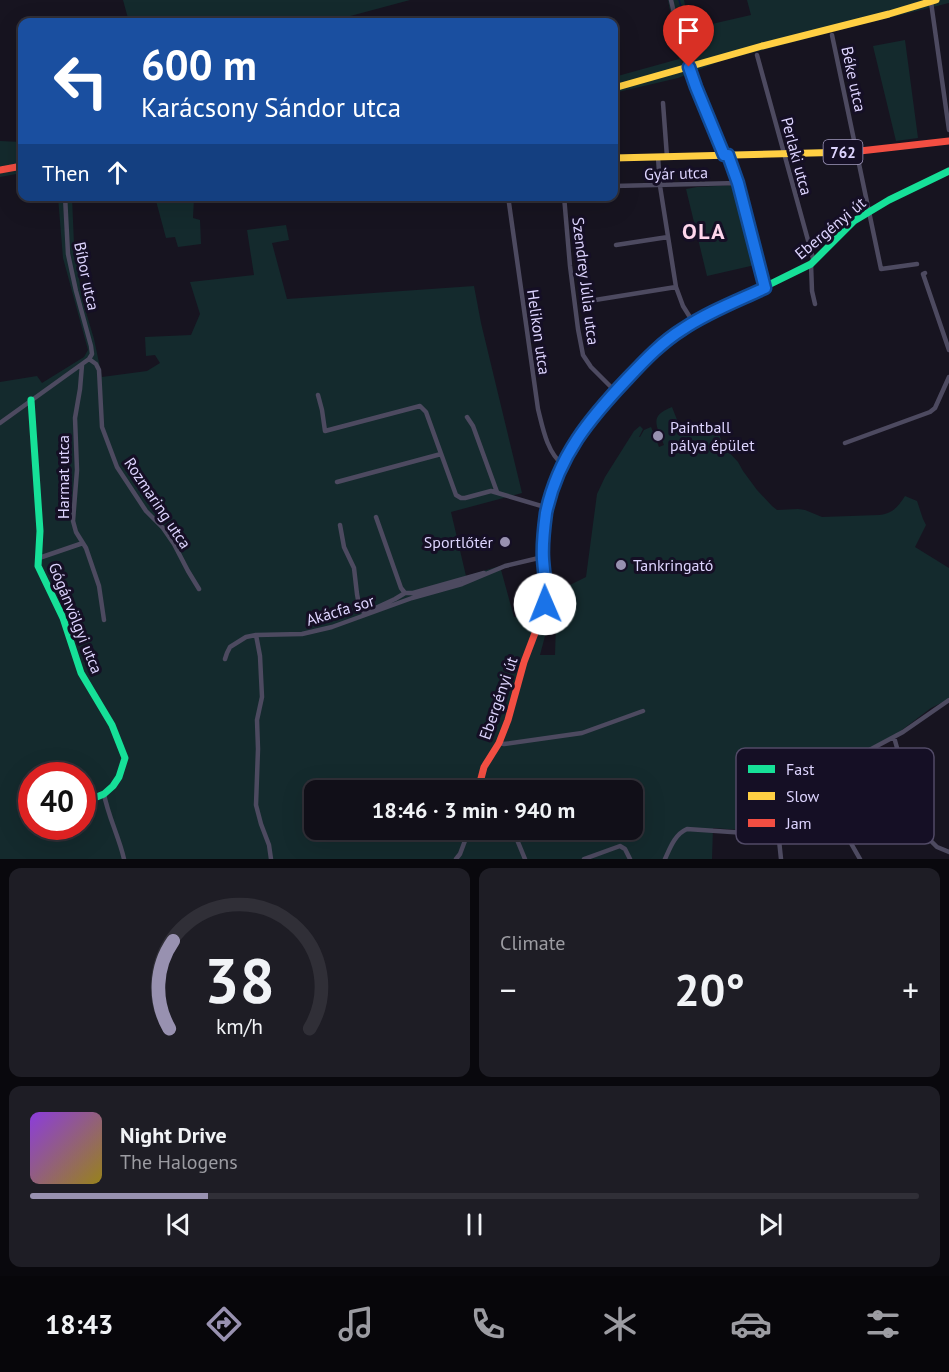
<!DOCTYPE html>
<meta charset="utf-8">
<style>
:root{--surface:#110f18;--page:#1e1d25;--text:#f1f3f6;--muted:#9c9ca2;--line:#302f37;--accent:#9891b0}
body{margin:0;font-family:"PT Sans",sans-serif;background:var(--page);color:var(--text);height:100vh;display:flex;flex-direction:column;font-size:22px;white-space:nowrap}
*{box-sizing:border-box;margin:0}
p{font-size:20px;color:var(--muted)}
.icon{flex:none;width:33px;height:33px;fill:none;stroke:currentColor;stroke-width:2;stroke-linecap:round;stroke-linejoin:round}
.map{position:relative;height:859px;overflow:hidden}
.side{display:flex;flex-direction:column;gap:9px;padding:9px;background:#09080d;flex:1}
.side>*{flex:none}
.hud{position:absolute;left:18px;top:18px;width:600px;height:183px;border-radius:12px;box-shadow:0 6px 24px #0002,0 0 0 2px var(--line);background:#1a4fa0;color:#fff;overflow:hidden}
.speed{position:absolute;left:18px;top:762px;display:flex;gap:12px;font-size:30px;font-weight:700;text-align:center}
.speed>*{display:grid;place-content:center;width:78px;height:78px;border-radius:50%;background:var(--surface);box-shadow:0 6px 24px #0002,0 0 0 2px var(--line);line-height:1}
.speed .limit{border:9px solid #d22;background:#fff;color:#111}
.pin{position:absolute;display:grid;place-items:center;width:51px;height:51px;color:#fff;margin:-62px -26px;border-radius:50% 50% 50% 0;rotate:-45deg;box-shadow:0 0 6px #0007}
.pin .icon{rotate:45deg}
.me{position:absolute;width:66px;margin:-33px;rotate:359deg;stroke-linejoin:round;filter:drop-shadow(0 0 4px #0008)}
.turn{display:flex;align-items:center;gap:21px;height:126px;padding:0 24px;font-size:27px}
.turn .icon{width:78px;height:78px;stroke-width:2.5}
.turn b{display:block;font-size:42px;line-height:51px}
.then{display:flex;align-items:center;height:57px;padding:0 24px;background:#0003;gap:12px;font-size:22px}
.big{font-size:45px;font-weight:600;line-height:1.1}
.side .tile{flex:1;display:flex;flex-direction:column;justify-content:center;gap:9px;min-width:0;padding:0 21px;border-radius:12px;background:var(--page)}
.side .dial{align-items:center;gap:0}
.dial svg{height:156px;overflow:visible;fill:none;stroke:var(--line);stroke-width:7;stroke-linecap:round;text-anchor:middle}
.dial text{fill:var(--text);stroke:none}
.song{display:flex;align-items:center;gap:18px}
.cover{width:72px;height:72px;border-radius:9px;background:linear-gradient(135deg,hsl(270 70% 55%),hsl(50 70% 35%))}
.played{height:6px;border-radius:3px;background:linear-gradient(90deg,var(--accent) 20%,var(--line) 20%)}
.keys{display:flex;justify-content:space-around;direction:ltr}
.heat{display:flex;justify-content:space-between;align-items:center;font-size:33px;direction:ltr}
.side .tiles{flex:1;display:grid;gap:9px;grid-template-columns:1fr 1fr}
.tile:last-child{grid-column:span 2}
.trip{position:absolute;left:304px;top:780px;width:339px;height:60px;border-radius:12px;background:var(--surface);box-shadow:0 6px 24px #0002,0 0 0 2px var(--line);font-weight:600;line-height:60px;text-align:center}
.dock{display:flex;height:96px;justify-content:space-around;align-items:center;background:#07060a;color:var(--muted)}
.dock .icon{width:42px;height:42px}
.dock .selected{color:var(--accent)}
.dock b{font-size:27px;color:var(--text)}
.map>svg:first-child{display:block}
.green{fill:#142a2d;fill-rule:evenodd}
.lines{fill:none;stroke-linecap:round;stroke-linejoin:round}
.stream{stroke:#0c193f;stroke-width:1.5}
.street{stroke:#4d4a60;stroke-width:4.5}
.fast{stroke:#16e098;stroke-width:7}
.slow{stroke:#ffcf43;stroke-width:7}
.jam{stroke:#f24e42;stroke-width:7}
.route-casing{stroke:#114b97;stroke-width:15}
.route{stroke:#1a73e8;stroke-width:10}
.poi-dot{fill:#9891b0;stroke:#150f25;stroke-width:2}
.labels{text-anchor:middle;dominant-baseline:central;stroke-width:6;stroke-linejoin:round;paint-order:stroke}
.shield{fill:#150f25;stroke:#a199bd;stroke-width:1.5}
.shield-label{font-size:15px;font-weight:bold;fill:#ddd4fe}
.street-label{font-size:16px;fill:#ddd4fe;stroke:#150f25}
.poi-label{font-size:16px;fill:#ddd4fe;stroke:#150f25;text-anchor:start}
.district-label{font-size:22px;font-weight:bold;letter-spacing:1.5px;fill:#fed6ec;stroke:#150f25}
.key{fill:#150f25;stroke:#514a66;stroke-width:1.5}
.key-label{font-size:16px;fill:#ddd4fe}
</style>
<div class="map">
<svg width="949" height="859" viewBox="0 0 949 859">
<rect width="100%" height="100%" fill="#171420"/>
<path class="green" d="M123 0H410L328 22H129Z
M668 0H684L690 29 751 15 747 0H949V3L844 29 721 61 678 78 614 93V77L679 59Z
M905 40 918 138 896 141 873 46Z
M0 141 22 142V173L0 177Z
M736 185 755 265 707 276 686 189 697 187Z
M58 197H72L74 244 82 299 94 339 102 377 147 371 160 363 155 355 146 356 145 337 191 335 200 314 190 282 254 275 247 230 286 225 289 240 272 243 287 299 474 286 481 323 522 493 451 512 466 576 500 566 514 617H550L540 655H555L556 623 563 619 564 588 586 577 597 494 605 477 634 431 640 426 643 429 639 437H640L644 430 651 427 659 447 664 445C657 426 648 416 672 407L683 435 705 436 715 432 719 434 724 447 738 462 743 471 757 490 772 506 777 510 798 509 805 510 822 517 879 515C892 514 898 507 905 496L917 501 923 519 926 525 915 547 949 568V699L931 708 898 733 790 791 788 792C785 806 785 828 769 832L713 828 712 859H0V382L37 376 42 383 84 357 88 350 63 258ZM32 776H82V826H32ZM315 790H633V830H315Z
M155 197H194L193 218 200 220 201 244 178 247 175 237 166 238Z"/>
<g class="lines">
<path class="stream" d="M679 0 683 13"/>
<path class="street" d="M671 0 679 34 696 87 724 155
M931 2 949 130
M832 35 881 269 917 264
M757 55 814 262
M663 103 667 157
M728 155 738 183 765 288
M658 157 660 186 676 287 683 306 693 322
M614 186 738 183
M65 196 68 254 76 291 91 346 92 354 89 359
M508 196 538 409C543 429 547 452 563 465
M564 196 570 266 578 329 583 355 591 367 615 391
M616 245 668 237
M811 264 812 291 815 304
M925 273 923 274 949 350
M595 300 676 287
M89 359 96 364 99 370 102 427 117 467 146 511 163 528 174 544 188 571 199 589
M82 365 80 389 75 418 77 470 73 521 76 532 86 548 99 586 104 620
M318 395 322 410 325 431 420 406 426 412 456 495 461 498H465L491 491 548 508
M467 417 473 426 497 492
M0 423 89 359
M845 443 930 412 935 408 949 377
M337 482 441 454
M376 517 401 588 405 593
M340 525 344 547 354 568 357 594 359 605 363 612H367L395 599 405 593H413L484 573
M39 558 83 543
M256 635 260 656 262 697 257 720 258 749 256 805 261 824 269 845 271 859
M225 659 227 653 230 647 246 637 256 635 302 634 332 627 412 598 462 584 505 566 543 557
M894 737 899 755 916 791 930 840 937 847 949 852
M499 743 504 744 582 733 643 711
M104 794C108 816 119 837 124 859
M840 824 860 859
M513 830 525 859
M456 859 460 854 469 830
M584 859 620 846 625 849 630 859
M665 859C670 848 675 834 687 829L776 835
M781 859 779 840 776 835C789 821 785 808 791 792L903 732 949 700"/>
<path class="fast" d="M31 400 40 531 38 566 63 618 81 673 112 725 125 758 119 777 113 786 104 794 82 803
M598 411 646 359 670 338 693 322 811 264 854 221 889 200 949 171"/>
<path class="slow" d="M614 88 762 46 889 14 936 0
M614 158 851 152"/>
<path class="jam" d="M851 152 949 141
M0 170 22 166
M478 790 484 767 499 743 508 720 524 662 543 612 546 596 543 557 546 516 552 492 577 438 598 411"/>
</g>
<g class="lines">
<defs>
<path id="route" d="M545 604C547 589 544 574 543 559 542 544 544 528 546 513 558 456 590 418 628 378 645 360 662 342 683 329 708 312 737 301 765 288L738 183 728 155H724L696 87 689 67"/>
</defs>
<use href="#route" class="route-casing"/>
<use href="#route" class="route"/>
</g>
<g class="poi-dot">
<circle cx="658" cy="436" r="6"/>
<circle cx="505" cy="542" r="6"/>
<circle cx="621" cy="565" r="6"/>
</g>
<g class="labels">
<rect class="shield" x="823.5" y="140" width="39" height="24" rx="4.5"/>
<g class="shield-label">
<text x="843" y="152">762</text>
</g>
<g class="street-label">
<text transform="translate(854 79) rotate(78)">Béke utca</text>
<text transform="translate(797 156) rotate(75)">Perlaki utca</text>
<text transform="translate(676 173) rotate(-2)">Gyár utca</text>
<text transform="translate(830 228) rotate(-40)">Ebergényi út</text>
<text transform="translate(87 276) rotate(78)">Bíbor utca</text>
<text transform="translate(586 281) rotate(83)">Szendrey Júlia utca</text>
<text transform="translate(539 332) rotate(82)">Helikon utca</text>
<text transform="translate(63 477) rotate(-90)">Harmat utca</text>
<text transform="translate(158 503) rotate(56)">Rozmaring utca</text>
<text transform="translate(340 610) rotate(-17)">Akácfa sor</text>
<text transform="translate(76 618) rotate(68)">Gógánvölgyi utca</text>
<text transform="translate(498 698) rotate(-71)">Ebergényi út</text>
</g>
<g class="poi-label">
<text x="670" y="427">Paintball<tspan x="670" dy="18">pálya épület</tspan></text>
<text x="493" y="542" text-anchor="end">Sportlőtér</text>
<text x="633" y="565">Tankringató</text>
</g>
<g class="district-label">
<text x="704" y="231">OLA</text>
</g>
</g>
<rect x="736" y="748" width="198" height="96" rx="9" class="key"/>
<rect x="748" y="765" width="27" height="8" fill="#16e098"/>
<rect x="748" y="792" width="27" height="8" fill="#ffcf43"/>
<rect x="748" y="819" width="27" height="8" fill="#f24e42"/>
<g class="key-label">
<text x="786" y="775">Fast</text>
<text x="786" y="802">Slow</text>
<text x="786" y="829">Jam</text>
</g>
</svg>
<div class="speed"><div class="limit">40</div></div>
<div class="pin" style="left:689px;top:67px;background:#d93025"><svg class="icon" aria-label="arrive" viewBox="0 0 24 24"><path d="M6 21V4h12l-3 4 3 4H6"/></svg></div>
<svg class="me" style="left:545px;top:604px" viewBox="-20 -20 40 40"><circle r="19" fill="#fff"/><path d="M0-13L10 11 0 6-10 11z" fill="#1a73e8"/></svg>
<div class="trip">18:46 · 3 min · 940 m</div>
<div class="hud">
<div class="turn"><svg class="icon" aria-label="left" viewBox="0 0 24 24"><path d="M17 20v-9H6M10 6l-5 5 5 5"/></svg><div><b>600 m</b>Karácsony Sándor utca</div></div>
<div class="then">Then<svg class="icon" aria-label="ahead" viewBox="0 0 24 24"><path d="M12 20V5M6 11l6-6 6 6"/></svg></div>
</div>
</div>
<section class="side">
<div class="tiles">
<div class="tile dial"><svg viewBox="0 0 100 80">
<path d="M14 69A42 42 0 1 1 86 69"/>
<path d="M14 69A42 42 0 0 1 16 24" stroke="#9891b0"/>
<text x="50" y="56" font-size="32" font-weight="700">38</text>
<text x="50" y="72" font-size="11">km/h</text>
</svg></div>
<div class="tile"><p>Climate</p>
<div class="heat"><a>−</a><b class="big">20°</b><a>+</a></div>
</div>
<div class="tile">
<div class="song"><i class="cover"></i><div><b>Night Drive</b><p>The Halogens</p></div></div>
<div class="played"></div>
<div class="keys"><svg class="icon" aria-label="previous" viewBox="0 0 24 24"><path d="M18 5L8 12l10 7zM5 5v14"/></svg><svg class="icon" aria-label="pause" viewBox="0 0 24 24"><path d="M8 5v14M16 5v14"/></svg><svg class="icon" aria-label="next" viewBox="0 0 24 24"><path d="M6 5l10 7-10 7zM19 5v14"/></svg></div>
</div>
</div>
</section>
<nav class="dock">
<b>18:43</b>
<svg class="icon selected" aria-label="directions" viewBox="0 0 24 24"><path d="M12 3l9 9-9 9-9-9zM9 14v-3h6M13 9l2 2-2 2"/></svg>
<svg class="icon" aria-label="music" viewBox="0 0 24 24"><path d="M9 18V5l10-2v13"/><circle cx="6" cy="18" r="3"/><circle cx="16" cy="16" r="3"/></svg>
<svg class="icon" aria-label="phone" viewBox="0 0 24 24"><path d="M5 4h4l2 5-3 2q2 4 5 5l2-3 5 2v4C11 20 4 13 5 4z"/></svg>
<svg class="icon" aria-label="climate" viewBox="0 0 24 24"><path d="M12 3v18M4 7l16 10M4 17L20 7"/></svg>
<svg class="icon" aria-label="car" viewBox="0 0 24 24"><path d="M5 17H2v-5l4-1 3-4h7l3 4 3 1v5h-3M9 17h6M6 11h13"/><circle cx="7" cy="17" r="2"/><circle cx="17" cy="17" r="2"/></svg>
<svg class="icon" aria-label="filters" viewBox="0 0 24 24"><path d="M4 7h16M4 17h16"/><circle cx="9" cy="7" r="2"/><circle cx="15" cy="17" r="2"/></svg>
</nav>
